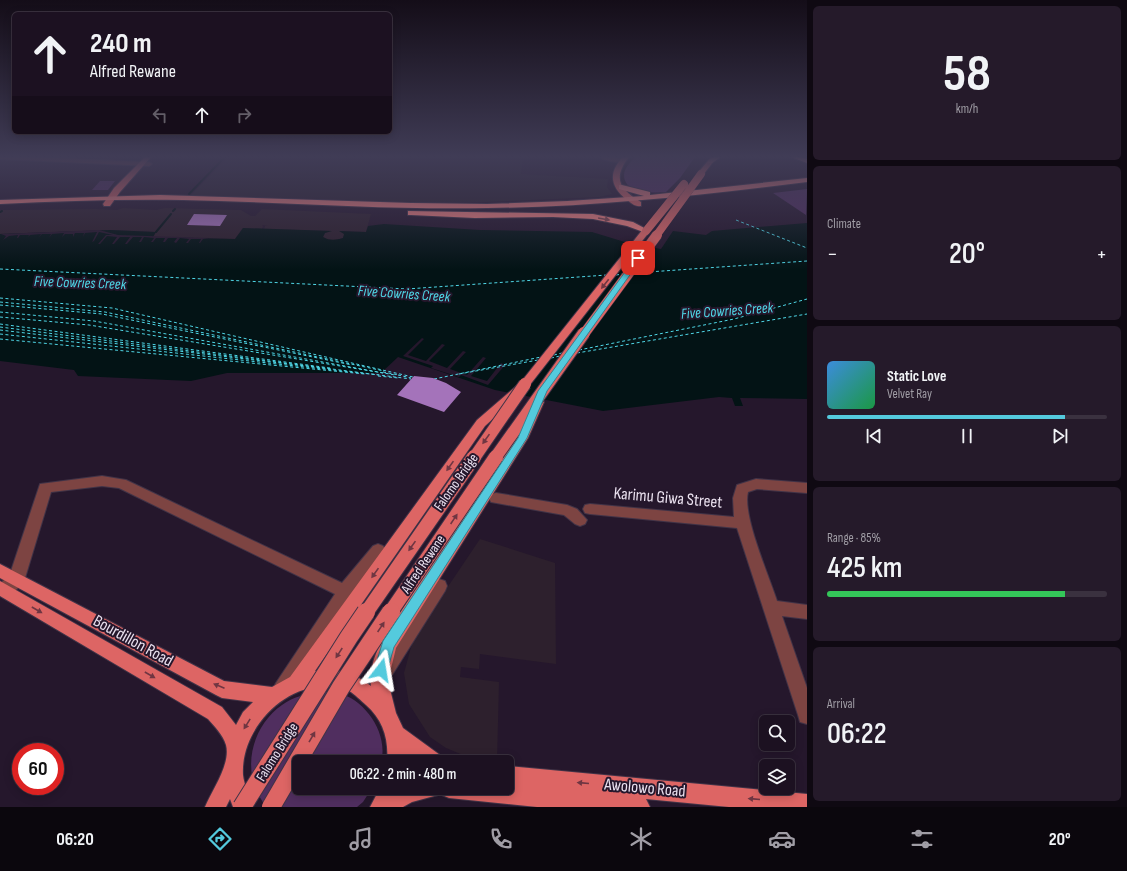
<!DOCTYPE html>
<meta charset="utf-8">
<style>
:root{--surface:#1c1121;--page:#251a2a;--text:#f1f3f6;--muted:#a09da5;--line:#3a313f;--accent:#54cadd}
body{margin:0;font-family:"Sofia Sans Condensed",sans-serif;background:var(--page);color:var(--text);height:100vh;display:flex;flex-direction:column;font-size:15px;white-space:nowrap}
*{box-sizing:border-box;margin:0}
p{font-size:13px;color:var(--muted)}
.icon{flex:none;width:22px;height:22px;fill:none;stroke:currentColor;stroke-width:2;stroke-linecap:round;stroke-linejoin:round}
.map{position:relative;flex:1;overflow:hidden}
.side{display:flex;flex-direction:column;gap:6px;padding:6px;background:#0f0912;width:320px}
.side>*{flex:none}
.hud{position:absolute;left:12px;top:12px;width:380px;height:122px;border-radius:6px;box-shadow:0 2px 10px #0003,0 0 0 1px var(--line);background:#1c1121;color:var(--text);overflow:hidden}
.controls{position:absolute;left:759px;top:715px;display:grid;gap:8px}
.controls a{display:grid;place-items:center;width:36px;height:36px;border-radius:6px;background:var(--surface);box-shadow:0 2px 10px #0003,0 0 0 1px var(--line);font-size:20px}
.speed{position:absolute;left:12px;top:743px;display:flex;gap:8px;font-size:20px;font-weight:700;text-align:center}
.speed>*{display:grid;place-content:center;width:52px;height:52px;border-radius:50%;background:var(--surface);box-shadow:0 2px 10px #0003,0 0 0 1px var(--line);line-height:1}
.speed .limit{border:6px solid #d22;background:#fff;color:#111}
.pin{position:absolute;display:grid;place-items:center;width:34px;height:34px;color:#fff;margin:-17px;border-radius:8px;box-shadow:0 2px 6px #0006}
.me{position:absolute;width:44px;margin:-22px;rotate:14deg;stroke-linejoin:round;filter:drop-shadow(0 0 3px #0008)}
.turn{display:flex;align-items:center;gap:14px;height:84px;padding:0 12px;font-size:18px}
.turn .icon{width:52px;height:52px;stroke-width:2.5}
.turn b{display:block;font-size:28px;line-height:34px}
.lanes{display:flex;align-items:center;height:38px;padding:0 12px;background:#0003;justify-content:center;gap:20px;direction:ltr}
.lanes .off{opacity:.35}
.big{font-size:30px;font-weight:600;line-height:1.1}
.side .widget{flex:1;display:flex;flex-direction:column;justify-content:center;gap:6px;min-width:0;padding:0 14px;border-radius:6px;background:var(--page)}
.side .dial{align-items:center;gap:0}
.dial b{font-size:52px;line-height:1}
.song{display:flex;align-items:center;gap:12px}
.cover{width:48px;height:48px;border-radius:6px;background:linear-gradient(135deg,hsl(210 70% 55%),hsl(140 70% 35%))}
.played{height:4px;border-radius:2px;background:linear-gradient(90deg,var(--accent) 85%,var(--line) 85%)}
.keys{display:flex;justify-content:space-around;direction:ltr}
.heat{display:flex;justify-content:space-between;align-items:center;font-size:22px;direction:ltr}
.charge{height:6px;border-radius:3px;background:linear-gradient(90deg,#34c759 85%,var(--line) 0)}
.trip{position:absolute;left:292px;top:755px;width:222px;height:40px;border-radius:6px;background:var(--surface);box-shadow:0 2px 10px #0003,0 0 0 1px var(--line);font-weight:600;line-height:40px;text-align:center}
.tabs{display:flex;height:64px;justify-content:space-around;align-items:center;background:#0b070d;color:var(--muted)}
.tabs .icon{width:28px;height:28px}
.tabs .current{color:var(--accent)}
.tabs b{font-size:18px;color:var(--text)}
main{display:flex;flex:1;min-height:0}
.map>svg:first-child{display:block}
.commercial{fill:#2d202d}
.education{fill:#2a212f}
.green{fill:#502e5f}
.water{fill:#031315}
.pier{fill:#25172c}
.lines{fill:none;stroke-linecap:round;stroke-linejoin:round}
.stream{stroke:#031315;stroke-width:2}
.ferry{stroke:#4fd7e7;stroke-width:1;stroke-dasharray:3 2.5;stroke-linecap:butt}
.building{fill:#a473ba}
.minor-casing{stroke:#413347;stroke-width:2}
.major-casing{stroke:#413347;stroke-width:2}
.highway-casing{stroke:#413347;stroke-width:2}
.minor{fill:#7d4442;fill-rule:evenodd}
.major{fill:#dd6564;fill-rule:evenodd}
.highway{fill:#f2807d;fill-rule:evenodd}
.major-bridge-far4-casing{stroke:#413347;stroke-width:8;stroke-linecap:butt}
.major-bridge-far3-casing{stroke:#413347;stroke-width:11;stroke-linecap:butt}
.major-bridge-far2-casing{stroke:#413347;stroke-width:14;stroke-linecap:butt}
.major-bridge-far1-casing{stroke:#413347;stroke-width:16;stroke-linecap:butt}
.major-bridge-casing{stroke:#413347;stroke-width:20;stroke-linecap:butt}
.major-bridge-far4{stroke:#dd6564;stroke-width:8}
.major-bridge-far3{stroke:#dd6564;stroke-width:10}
.major-bridge-far2{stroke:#dd6564;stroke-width:12}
.major-bridge-far1{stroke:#dd6564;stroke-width:14}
.major-bridge{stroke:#dd6564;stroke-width:18}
.oneway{fill:#814650}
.oneway2{fill:#6f3642}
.route{fill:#54cadd;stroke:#378390}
.labels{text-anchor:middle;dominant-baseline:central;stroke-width:4;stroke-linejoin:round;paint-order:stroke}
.street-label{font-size:14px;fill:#ebe2f0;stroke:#25172c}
.water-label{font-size:15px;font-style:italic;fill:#4fd7e7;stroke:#25172c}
.near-street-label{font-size:17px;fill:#ebe2f0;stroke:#25172c}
</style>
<main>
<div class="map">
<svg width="807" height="807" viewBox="0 0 807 807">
<rect width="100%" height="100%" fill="#25172c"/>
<path class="commercial" d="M123 208 156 210 165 208 241 210 251 216H255L262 209 371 214 366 232 340 231 345 234 343 238 337 240H327L323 237 325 233 330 231 264 229 265 226H268L262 225 263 226 262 229 243 228 235 239 153 237 156 232 110 230 0 234V210L96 209 117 210Z
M480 539 555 563 556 664 480 654 479 669 461 667 460 677 499 682 497 762H484L463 755 446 748 430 737 409 704 404 673 413 640 441 590 445 591Z"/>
<path class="education" d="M228 157H523L521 174 608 179 607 187 612 194 600 197 484 202H416L191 195Z"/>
<path class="green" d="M635 157H695L680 178 666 192C653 193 624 194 624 175 624 168 631 162 635 157Z
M100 181H115L108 190H92Z
M807 189 806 215 773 193Z
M319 691C325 692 332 692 338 693 365 699 389 734 381 762H299V788H372L363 802 357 807H267C240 777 249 728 282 705 293 697 306 694 319 691Z"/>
<path class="water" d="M807 223V399L740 398 743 406H735L732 398 719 397 603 411 495 390 398 357 381 373H227L191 381 78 376 74 370 0 361V234L110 230 156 232 153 237 235 239 243 228 332 231 325 233 323 237C330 241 336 240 343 238L344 234 339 231 366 232 368 226 384 224 480 230 592 232 628 243 661 249 673 231 706 235 712 231Z"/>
<path class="pier" d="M99 230 118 235 209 238 203 239 200 243H199L201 239H191L188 243H186L189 239 180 238 176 243 174 242 177 238H168L165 242H163L165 238H156L153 242H151L154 238 144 237 141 242H139L142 237H133L127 244H125L130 237H120L114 244H112L117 237 107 236 100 244H98L106 235H113L99 232 94 241 92 242 97 232 85 233 83 237 84 233H75L73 237V234H65L62 237 64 233 52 234 49 238 51 234H42L39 237 41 234 30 235 28 237 29 235H20L18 238H17L18 235 9 236 3 240 6 236 1 234Z
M422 338 424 339 408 355 426 361 442 344 445 345 429 361 447 368 463 351 466 352 450 369 467 375 483 357 486 358 471 376 487 381 501 363 505 365 488 385 461 375 459 377 431 368 433 366 403 356Z"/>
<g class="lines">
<path class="stream" d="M189 194 225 157
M173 211 175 209
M0 212 2 211
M156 232 171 214"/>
<path class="ferry" d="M736 220 807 248
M0 269 407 289 607 275
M634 273 807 261
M616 275 623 274
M0 298 112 308 413 377
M0 302 105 312 384 371
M0 305 102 314 352 365
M0 312 94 321 395 375
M0 317 89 325 383 373
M0 324 330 368
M0 327 411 379
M0 330 331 369
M0 334 379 375
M0 339 365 374
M579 350 734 319 807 299
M577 353 807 314
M554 355 562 353
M551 358 560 356
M383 372 399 375
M459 374 538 360
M398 375 411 378
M378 376 399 378
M434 379 541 357"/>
</g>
<path class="building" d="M194 214 227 215 220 226 187 225Z
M414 376 433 378 446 383 461 392 444 412 397 395Z"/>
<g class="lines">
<defs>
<path id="minor" d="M0 157H33L149 162 152 164 149 166 0 159Z
M600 157H613L625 160C620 164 605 161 600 157Z
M102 476 126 480 342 583 373 546 378 544 383 546 386 550 351 597 288 695 282 698 276 695 273 689 276 683 335 594 119 488 102 486 51 492 25 578C21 586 10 599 0 595V584L10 574 40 484Z
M756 479 807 483V493L757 489 748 492C742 515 769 576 777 601L807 605V619L782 616 807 688V724L800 722 798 715 737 528 590 514 585 513 583 509 585 505 590 504 734 517 733 498 737 485Z
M496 493 567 505 577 509 587 520 585 524 580 526 575 524 564 515 491 502 489 498 491 494Z
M439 579 445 581 447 586 445 591 392 675 386 677 380 675 377 669 380 663 433 581Z"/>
<path id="major" d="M145 157H151L120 192 110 206H104L103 204 114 188Z
M623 157H629C612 179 620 189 641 202V206C635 207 631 203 627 200 610 187 608 172 623 157Z
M711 157H717L703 175H699L697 174Z
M643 229H646L650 231 529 386 485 426 315 671C335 668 356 673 371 686 368 672 376 652 382 640L516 437 534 399H542L544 402 528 438 396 648 388 681 396 713 403 728 440 755 443 762H417L407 755V762H387C389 739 383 720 366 705 361 701 355 694 349 691 298 670 240 723 243 775 244 785 250 797 253 807H233L230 799 226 807H205C212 790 231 764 226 745 223 735 215 727 208 719L0 596V581L222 707 236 725 243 712 253 702 222 698 216 695 0 578V564L224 681 272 687 290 677 477 420 521 382Z
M507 766 807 794V807H729L646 799 650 807H537L449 798 442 795 440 791 438 795 412 802 403 807H370L380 788H507Z"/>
<path id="highway" d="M714 157H721L712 163H708V161Z
M791 157H800L807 159V163Z
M807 178V182C701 195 594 207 487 208 386 210 284 202 183 200 122 199 61 201 0 204V200L160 195 411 203 487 204 568 201 644 196 619 189V185H622L650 192V195Z
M408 211 593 214 633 222 650 231 646 233 627 226 593 219 553 217 475 218 411 215H408Z"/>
</defs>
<use href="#minor" class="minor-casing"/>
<use href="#major" class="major-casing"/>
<use href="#highway" class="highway-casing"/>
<use href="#minor" class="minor"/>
<use href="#major" class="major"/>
<use href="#highway" class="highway"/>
<defs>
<path id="major-bridge-far4" d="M646 231 684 184
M656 236 701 174"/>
<path id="major-bridge-far3" d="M584 334 657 235"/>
<path id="major-bridge-far2" d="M474 458 525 384
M495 458 584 333"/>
<path id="major-bridge-far1" d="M366 613 474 457
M390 613 496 457"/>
<path id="major-bridge" d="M242 807 349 637 366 612
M271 807 341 687 391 612"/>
</defs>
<use href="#major-bridge-far4" class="major-bridge-far4-casing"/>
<use href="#major-bridge-far3" class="major-bridge-far3-casing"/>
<use href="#major-bridge-far2" class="major-bridge-far2-casing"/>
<use href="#major-bridge-far1" class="major-bridge-far1-casing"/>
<use href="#major-bridge" class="major-bridge-casing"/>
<use href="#major-bridge-far4" class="major-bridge-far4"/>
<use href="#major-bridge-far3" class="major-bridge-far3"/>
<use href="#major-bridge-far2" class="major-bridge-far2"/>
<use href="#major-bridge-far1" class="major-bridge-far1"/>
<use href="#major-bridge" class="major-bridge"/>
</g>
<defs><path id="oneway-solid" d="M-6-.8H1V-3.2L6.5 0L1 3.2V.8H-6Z"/></defs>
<use class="oneway" href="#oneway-solid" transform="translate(604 219) rotate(10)"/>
<g class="oneway2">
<use href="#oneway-solid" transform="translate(605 284) rotate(128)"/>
<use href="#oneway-solid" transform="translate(486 439) rotate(125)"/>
<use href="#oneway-solid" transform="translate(450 466) rotate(125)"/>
<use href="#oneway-solid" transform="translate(454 519) rotate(-56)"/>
<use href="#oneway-solid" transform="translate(412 546) rotate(125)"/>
<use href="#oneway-solid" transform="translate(375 573) rotate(125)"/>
<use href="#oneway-solid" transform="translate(37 610) rotate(30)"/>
<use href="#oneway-solid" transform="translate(381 627) rotate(-56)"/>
<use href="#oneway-solid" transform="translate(339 653) rotate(123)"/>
<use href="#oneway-solid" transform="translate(150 675) rotate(30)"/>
<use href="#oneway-solid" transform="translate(219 686) rotate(-157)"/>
<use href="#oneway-solid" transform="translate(247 724) rotate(122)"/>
<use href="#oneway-solid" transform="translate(312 737) rotate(-60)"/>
<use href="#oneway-solid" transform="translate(583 783) rotate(-175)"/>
<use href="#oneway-solid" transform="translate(754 799) rotate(-175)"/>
</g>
<linearGradient id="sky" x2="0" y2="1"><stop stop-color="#140d18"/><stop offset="0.58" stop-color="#403c56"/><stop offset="1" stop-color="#403c56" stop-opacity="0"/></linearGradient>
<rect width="807" height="270" fill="url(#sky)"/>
<path class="route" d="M636 257 642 258 547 391 527 438 394 647 386 675 381 677 376 675 374 670 383 641 518 438 538 391Z"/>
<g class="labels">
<g class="street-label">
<text transform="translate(456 482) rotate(-55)">Falomo Bridge</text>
<text transform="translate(423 564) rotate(-56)">Alfred Rewane</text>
<text transform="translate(277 752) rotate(-58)">Falomo Bridge</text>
</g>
<g class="water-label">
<text transform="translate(80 283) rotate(2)">Five Cowries Creek</text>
<text transform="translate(404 294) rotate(4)">Five Cowries Creek</text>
<text transform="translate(727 311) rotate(-4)">Five Cowries Creek</text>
</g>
<g class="near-street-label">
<text transform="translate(668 498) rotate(5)">Karimu Giwa Street</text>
<text transform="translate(133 641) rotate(29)">Bourdillon Road</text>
<text transform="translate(645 788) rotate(5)">Awolowo Road</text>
</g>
</g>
</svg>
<div class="controls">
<a><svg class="icon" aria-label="search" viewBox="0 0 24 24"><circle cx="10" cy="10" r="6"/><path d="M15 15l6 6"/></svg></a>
<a><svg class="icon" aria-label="layers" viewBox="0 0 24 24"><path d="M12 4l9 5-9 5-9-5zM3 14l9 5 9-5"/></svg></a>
</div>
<div class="speed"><div class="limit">60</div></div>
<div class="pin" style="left:638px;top:258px;background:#d93025"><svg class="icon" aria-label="arrive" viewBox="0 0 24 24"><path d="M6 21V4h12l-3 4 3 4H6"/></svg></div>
<svg class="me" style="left:381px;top:670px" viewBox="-20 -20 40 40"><path d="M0-17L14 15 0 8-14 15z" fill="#54cadd" stroke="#fff" stroke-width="4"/></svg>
<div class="trip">06:22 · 2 min · 480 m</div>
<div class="hud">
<div class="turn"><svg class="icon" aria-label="ahead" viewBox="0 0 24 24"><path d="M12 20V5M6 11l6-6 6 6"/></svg><div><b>240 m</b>Alfred Rewane</div></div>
<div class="lanes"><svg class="icon off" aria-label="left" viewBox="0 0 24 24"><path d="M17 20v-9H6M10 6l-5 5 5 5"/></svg><svg class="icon" aria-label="ahead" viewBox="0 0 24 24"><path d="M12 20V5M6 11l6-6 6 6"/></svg><svg class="icon off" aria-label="right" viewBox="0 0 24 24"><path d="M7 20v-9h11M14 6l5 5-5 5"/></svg></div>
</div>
</div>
<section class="side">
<div class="widget dial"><b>58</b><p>km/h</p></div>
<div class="widget"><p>Climate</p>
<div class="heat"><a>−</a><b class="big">20°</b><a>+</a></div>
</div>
<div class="widget">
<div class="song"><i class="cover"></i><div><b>Static Love</b><p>Velvet Ray</p></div></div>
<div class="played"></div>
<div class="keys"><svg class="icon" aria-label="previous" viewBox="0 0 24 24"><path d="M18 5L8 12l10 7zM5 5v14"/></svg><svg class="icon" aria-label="pause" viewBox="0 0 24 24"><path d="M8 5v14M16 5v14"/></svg><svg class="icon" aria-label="next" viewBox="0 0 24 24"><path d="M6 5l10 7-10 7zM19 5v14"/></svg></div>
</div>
<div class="widget"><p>Range · 85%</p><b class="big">425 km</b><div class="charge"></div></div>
<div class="widget"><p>Arrival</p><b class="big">06:22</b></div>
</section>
</main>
<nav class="tabs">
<b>06:20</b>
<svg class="icon current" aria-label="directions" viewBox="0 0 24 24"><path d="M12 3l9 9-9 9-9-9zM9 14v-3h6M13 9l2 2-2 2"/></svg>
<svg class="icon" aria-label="music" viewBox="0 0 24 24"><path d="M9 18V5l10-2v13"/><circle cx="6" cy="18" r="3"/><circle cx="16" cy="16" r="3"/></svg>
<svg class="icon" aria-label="phone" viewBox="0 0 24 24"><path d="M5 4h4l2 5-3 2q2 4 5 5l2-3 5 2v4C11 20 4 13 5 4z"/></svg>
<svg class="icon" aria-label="climate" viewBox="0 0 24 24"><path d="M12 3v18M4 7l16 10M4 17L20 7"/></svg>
<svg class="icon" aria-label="car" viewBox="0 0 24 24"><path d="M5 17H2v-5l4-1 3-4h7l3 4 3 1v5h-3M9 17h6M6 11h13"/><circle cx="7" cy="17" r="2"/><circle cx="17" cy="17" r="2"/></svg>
<svg class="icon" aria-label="filters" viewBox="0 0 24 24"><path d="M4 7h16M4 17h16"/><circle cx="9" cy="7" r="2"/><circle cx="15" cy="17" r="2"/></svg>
<b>20°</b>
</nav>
